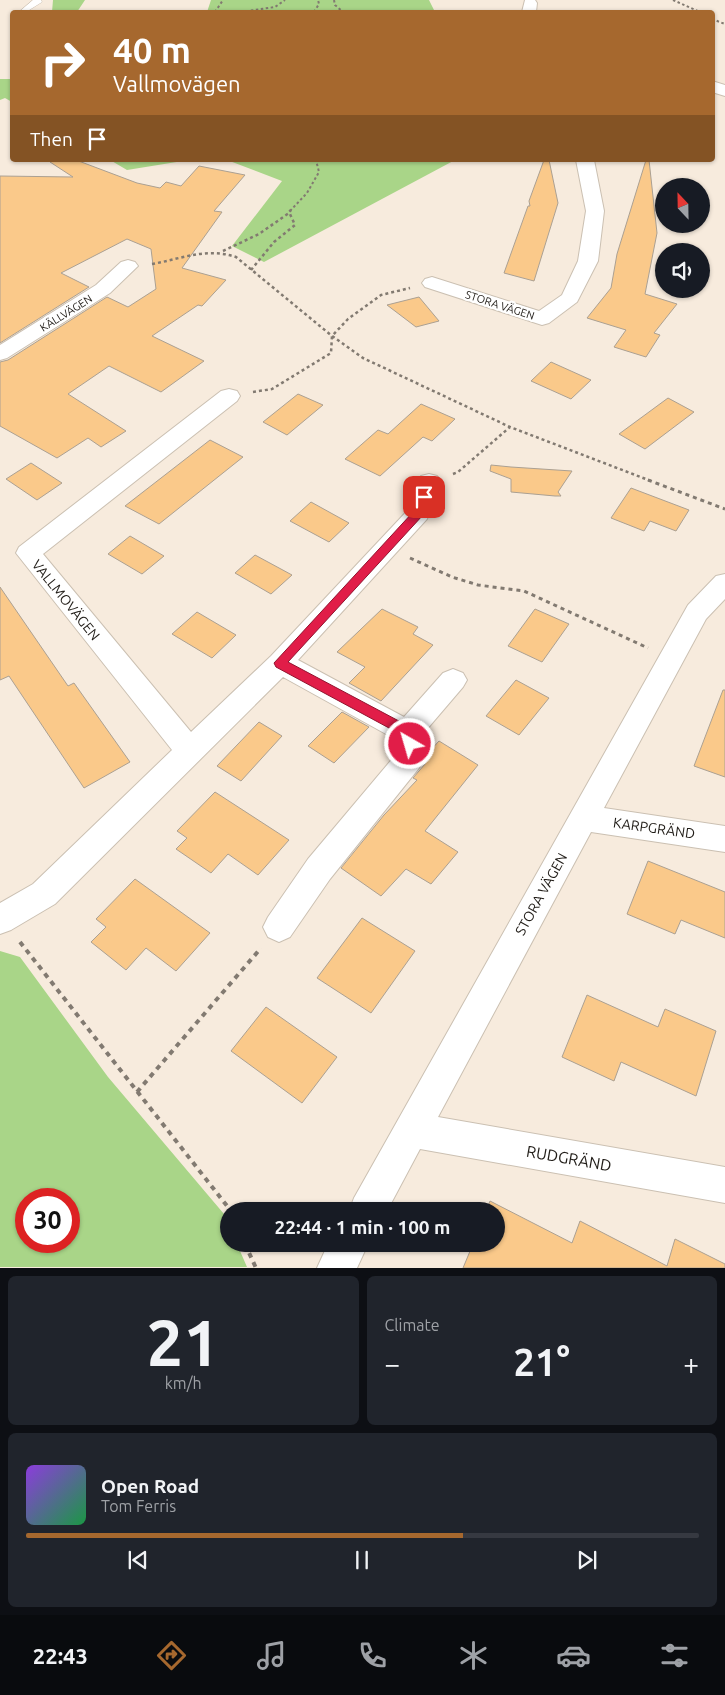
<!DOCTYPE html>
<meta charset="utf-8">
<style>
:root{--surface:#171b24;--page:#20242c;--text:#f1f3f6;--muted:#9ea1a6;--line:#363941;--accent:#a6682e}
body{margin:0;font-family:Ubuntu,sans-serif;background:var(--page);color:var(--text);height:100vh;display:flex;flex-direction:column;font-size:19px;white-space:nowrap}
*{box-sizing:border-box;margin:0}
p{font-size:16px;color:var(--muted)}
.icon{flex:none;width:28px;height:28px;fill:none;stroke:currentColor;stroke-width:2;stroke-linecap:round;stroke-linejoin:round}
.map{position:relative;height:1268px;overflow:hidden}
.sheet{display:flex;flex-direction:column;gap:8px;padding:8px;background:#0d0f14;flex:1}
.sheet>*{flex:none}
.guide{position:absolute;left:10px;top:10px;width:705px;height:152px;border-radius:5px;box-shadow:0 1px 4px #0004;background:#a6682e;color:#fff;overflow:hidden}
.needle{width:32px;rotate:338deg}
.controls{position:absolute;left:655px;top:178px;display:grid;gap:10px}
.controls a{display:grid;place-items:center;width:55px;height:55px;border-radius:50%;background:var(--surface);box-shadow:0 1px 4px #0004;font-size:25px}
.speed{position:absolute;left:15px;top:1188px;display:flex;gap:10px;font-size:25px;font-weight:700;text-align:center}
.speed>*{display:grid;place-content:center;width:65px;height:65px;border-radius:50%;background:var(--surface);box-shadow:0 1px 4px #0004;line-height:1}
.speed .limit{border:8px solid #d22;background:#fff;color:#111}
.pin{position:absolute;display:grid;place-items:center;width:42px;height:42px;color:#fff;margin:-21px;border-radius:10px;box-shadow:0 2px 8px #0006}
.me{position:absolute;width:55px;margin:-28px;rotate:322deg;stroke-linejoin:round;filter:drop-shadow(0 0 4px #0008)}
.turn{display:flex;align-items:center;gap:18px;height:105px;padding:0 20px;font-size:22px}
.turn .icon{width:65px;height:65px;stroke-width:2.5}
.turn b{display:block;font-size:35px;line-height:42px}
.then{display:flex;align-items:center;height:48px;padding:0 20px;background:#0003;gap:10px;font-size:19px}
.big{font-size:38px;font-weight:700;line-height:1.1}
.sheet .card{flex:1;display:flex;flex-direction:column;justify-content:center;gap:8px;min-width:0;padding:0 18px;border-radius:8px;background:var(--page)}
.sheet .dial{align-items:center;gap:0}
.dial b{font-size:65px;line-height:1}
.song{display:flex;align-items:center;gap:15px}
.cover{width:60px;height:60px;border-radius:8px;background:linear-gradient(135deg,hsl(270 70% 55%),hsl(140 70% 35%))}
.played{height:5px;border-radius:2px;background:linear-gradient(90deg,var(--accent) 65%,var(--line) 65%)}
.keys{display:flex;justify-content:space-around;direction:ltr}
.heat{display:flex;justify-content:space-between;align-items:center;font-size:28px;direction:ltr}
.sheet .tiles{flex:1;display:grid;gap:8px;grid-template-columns:1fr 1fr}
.card:last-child{grid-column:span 2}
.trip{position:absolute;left:220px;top:1202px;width:285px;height:50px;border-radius:25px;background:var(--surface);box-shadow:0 1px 4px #0004;font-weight:700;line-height:50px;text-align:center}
.dock{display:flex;height:80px;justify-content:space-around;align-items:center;background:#090b0e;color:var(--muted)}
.dock .icon{width:35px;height:35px}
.dock .current{color:var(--accent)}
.dock b{font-size:22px;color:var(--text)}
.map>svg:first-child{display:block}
.green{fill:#a9d588;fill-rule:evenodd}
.building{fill:#fac98a;stroke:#aba092}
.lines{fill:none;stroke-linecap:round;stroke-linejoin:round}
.service-casing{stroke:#cbc0b2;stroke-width:1}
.minor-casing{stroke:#cbc0b2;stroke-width:2}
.path-far3{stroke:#827a71;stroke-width:2;stroke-dasharray:2.5 2.5;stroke-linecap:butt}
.path-far2{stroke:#827a71;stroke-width:2.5;stroke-dasharray:3 3;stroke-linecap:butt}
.path-far1{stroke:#827a71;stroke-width:3;stroke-dasharray:4 4;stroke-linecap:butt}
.path{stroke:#827a71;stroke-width:4;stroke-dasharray:5 5;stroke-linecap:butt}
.service{fill:#fff;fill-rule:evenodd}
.minor{fill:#fff;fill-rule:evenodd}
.route{fill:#e11d48;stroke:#92132f}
.labels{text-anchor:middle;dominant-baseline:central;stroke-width:4.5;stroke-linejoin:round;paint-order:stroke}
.far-street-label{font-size:11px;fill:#201c17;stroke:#fff}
.street-label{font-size:14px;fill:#201c17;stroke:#fff}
.near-street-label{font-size:16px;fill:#201c17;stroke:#fff}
</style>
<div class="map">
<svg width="725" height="1268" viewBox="0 0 725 1268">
<rect width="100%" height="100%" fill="#f7ebdd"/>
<path class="green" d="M53 0H85L77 12H52Z
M211 0H429L435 12H207Z
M0 79H12V102L5 98 0 100Z
M110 160H189L127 170Z
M227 160H455L264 262 232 246 282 181Z
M0 951 20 957 108 1077 224 1214 229 1225V1244H237L247 1267H0ZM26 1199H69V1241H26Z"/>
<path class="building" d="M51 160H76L137 183 160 188 166 182 181 186 199 166 245 175 214 211 222 212 182 268 226 280 202 306 198 305 152 336 204 361 161 392 109 366 68 394 126 431 101 447 88 438 57 458 0 426V362L8 360 107 297 128 307 156 289 151 249 127 239 61 273 89 287 0 343V176L73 177 50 162Z
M544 160H549L558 203 534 281 504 273 528 206H530L529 201Z
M646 160H649L657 233 645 294 677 304 654 333 660 335 646 357 614 347 626 330 587 318 611 288 617 254Z
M419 297 439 321 416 327 387 305Z
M551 362 591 380 571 399 531 381Z
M298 394 323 405 287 435 263 422Z
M668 398 694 412 645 449 619 434Z
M421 404 455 419 432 441 423 437 380 476 345 459 378 430 388 434Z
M210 440 243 457 159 524 125 506Z
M31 463 62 483 37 500 6 479Z
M491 465 511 467 572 471 558 492 561 496H555L511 492V479L490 471Z
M631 488 689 510 676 531 650 521 644 531 611 518Z
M311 502 349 523 329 542 290 521Z
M130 536 164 556 142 574 108 554Z
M255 555 292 575 271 594 235 573Z
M0 587 68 686 74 683 130 762 84 788 9 676 0 680Z
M382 609 418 627 413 634 433 645 381 701 349 683 365 667 337 652Z
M535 609 569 624 542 662 508 646Z
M197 612 236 635 212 658 172 634Z
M516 680 549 698 519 735 486 716Z
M723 690H725V777L694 766Z
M342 712 369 727 334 763 308 746Z
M259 722 282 736 241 781 217 766Z
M439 741 478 765 425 831 458 852 431 884 406 869 381 896 341 868 384 815 417 780 413 778 425 764 428 753Z
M215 792 289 840 258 875 228 854 211 873 176 849 187 838 177 831Z
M648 861 725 892V938L681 920 675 934 627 914Z
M135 879 210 933 176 971 146 948 126 970 91 942 106 927 96 919Z
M362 918 415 951 371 1013 317 978Z
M587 995 658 1027 665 1009 716 1031 696 1096 621 1062 614 1081 562 1057Z
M266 1007 337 1057 302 1103 231 1051Z
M490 1201 572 1243 580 1221 667 1266 675 1239 725 1264V1268H463L473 1244H496V1211H486Z"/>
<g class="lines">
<defs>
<path id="service" d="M33 0H41L42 2 26 12H19Z"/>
<path id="minor" d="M525 0H535L537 3 536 12H522Z
M712 81 725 85V96L712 92Z
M576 160H594L604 211 598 261 577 302 549 323 542 325 425 287 422 283 425 279 432 277 539 311 562 295 578 261 586 211Z
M128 260 135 262 138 266 110 293 7 358 0 360V345L96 285 121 262Z
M229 389 237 391 240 396 237 401 43 554 191 732 271 656 408 510 421 476 429 474 437 476 441 482 427 519 298 660 404 717 443 673 453 669 463 673 467 680 463 687 422 735 427 755 423 763 330 879 290 937 279 942 268 937 263 927 268 917 308 859 398 752 395 739 283 677 55 904 11 930 0 934V903L33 884 172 750 16 553 19 547 221 391Z
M725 574V599L706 619 604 808 725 826V852L591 832 438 1117 725 1167V1203L420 1149 387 1211H349L354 1198 688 605 716 576Z
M328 1244H368L357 1268H317Z"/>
</defs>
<use href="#service" class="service-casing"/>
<use href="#minor" class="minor-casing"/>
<path class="path-far3" d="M334 0 335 5 343 12
M673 0 700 12
M215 12 223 0
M241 12 275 7 285 0
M314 12 319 4 318 0
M712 19 725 24
M290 211 307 193 319 172 316 160"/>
<path class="path-far2" d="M223 251 259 234 289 213
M152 264C181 259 206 247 236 257L332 336 363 358 510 427 651 481
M251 270 274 242 295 225 289 212 291 210
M253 392 272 389 331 353 332 336 348 319 381 295 410 288
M453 474 458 472 510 427"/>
<path class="path-far1" d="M648 480 725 509
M410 558 452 577 478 585 524 591 648 648"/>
<path class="path" d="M20 942 231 1211
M137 1092 261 948
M245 1244 256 1268"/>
<use href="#service" class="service"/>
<use href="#minor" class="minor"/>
</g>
<path class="route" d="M424 494 429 497 423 515 288 662 412 728 416 744 414 747H406L402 735 276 667 274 663 414 511 419 497Z"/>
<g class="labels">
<g class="far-street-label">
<text transform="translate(500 305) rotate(18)">STORA VÄGEN</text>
<text transform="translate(66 313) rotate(-32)">KÄLLVÄGEN</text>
</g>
<g class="street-label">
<text transform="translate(66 600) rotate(51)">VALLMOVÄGEN</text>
<text transform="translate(654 828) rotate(8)">KARPGRÄND</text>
<text transform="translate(541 894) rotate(-61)">STORA VÄGEN</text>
</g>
<g class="near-street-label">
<text transform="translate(569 1158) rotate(10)">RUDGRÄND</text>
</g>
</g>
</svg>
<div class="controls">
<a><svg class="needle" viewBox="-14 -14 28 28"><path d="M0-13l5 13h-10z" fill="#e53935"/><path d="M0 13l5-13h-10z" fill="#9ea1a6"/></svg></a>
<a><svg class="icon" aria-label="sound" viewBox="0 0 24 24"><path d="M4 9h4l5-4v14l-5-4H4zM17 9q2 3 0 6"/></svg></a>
</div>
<div class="speed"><div class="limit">30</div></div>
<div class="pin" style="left:424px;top:497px;background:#d93025"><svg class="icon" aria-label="arrive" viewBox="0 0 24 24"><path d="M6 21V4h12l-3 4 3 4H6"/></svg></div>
<svg class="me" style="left:410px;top:744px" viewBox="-20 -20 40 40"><circle r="17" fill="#e11d48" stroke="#fff" stroke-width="3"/><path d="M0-11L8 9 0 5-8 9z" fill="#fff"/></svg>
<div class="trip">22:44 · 1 min · 100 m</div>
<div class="guide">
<div class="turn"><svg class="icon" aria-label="right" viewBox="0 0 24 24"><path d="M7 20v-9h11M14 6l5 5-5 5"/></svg><div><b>40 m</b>Vallmovägen</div></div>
<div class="then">Then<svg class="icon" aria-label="arrive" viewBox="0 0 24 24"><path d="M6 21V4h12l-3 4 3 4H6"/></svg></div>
</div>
</div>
<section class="sheet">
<div class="tiles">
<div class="card dial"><b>21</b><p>km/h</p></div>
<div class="card"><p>Climate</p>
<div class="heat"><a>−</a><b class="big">21°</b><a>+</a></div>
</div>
<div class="card">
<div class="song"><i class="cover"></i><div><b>Open Road</b><p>Tom Ferris</p></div></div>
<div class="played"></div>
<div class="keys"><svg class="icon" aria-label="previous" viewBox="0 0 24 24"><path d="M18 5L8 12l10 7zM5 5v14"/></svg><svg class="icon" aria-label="pause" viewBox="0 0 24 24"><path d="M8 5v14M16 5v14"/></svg><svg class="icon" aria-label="next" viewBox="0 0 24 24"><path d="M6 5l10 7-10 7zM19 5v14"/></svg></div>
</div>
</div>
</section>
<nav class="dock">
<b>22:43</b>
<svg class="icon current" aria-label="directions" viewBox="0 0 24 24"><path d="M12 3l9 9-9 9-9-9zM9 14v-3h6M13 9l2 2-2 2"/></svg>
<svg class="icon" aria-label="music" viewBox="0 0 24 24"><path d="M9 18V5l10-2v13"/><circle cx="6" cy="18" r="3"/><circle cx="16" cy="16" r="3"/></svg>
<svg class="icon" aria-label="phone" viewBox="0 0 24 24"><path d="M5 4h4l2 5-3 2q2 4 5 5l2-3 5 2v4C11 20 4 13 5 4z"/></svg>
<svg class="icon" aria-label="climate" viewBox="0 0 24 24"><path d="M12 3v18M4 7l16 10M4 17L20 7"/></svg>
<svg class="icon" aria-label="car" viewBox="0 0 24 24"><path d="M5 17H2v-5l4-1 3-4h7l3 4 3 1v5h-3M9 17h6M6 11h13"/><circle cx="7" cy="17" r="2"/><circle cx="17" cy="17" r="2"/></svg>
<svg class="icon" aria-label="filters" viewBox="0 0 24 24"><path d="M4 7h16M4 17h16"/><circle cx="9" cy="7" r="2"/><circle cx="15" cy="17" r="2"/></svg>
</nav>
